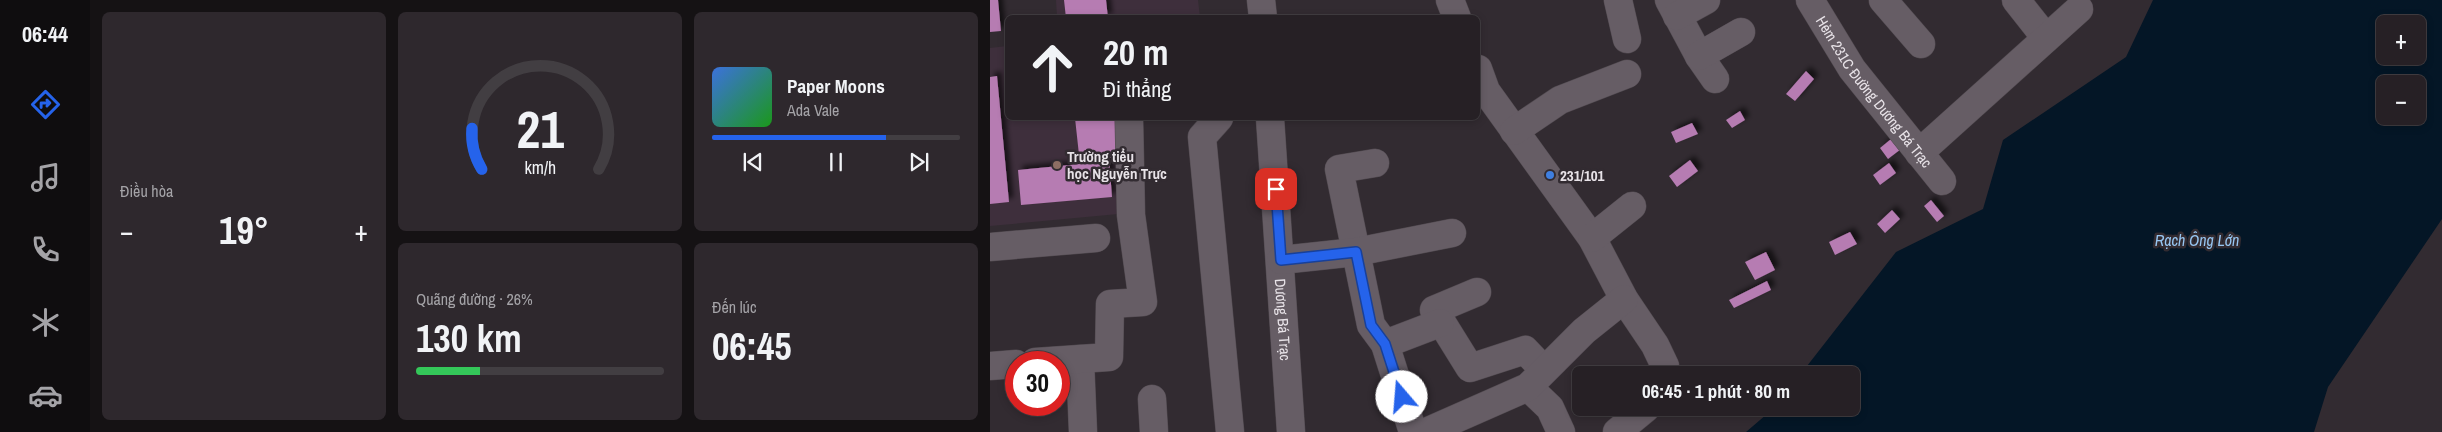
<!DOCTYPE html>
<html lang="vi">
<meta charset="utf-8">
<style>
:root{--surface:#262025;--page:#2e282d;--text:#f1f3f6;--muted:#a4a3a7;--line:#423e42;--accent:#2563eb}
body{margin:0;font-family:"Archivo Narrow",sans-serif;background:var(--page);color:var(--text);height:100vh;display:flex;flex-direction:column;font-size:19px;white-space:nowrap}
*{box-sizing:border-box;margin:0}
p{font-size:16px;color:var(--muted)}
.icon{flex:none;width:28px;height:28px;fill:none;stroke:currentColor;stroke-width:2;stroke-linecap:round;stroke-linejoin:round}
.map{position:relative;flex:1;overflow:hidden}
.details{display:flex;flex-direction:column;gap:12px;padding:12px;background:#151214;width:900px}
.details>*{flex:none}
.top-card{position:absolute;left:15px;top:15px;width:475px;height:105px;border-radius:8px;box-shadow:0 2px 8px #0003,0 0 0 1px var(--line);background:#262025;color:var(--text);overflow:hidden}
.controls{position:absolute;left:1386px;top:15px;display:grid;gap:10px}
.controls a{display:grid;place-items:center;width:50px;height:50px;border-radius:8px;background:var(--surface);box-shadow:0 2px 8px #0003,0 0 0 1px var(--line);font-size:25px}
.speed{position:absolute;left:15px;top:351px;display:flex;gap:10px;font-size:25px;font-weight:700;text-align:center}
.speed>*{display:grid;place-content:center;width:65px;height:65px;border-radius:50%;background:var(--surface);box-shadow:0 2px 8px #0003,0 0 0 1px var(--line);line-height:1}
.speed .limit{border:8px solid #d22;background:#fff;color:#111}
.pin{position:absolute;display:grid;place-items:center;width:42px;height:42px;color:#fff;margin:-21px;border-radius:10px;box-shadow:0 2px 8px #0006}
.me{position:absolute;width:55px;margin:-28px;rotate:342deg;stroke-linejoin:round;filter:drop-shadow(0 0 4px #0008)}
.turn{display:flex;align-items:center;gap:18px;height:105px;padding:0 15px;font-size:22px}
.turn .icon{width:65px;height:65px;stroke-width:2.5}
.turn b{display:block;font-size:35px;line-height:42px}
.big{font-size:38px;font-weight:800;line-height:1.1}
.details .tile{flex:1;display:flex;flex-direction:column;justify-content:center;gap:8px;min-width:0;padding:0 18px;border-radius:8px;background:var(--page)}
.details .dial{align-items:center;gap:0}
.dial svg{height:130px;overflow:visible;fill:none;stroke:var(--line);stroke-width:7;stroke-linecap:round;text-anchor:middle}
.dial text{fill:var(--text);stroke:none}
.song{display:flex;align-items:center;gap:15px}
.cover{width:60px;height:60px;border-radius:8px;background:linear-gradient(135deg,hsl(220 70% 55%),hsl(120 70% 35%))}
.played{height:5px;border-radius:2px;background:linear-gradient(90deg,var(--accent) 70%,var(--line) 70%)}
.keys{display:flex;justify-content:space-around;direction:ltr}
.heat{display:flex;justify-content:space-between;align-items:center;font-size:28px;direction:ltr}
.charge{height:8px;border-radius:4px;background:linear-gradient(90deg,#34c759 26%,var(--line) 0)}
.details .tiles{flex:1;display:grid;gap:12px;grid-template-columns:repeat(3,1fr)}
.tile:first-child{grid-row:span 2}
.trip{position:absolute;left:582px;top:366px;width:288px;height:50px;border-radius:8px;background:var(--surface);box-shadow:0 2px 8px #0003,0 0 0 1px var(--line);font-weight:800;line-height:50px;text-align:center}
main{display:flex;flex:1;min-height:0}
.tab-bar{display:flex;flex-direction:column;width:90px;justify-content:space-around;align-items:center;background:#0f0d0f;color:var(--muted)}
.tab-bar .icon{width:35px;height:35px}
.tab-bar .active{color:var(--accent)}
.tab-bar b{font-size:22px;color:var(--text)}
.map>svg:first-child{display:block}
.education{fill:#3e2f3c}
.water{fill:#041626;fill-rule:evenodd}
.building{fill:#b67bb2;filter:url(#shadow)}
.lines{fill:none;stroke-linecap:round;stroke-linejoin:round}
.minor-casing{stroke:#50494f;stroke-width:29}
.minor{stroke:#665d65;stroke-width:28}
.route-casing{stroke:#184099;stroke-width:12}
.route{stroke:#2563eb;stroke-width:9}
.education-dot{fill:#8d6e63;stroke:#322b31;stroke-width:2}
.shop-dot{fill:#3f7fe0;stroke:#322b31;stroke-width:2}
.labels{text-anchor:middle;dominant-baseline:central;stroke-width:5;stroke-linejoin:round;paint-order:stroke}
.street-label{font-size:15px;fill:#e8e3e8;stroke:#322b31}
.poi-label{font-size:15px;font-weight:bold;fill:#e8e3e8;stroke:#322b31;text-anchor:start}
.water-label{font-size:16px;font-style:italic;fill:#97c6f2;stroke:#322b31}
</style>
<main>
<nav class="tab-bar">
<b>06:44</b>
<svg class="icon active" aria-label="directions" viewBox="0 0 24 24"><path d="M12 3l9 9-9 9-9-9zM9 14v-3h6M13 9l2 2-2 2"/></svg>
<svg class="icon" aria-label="music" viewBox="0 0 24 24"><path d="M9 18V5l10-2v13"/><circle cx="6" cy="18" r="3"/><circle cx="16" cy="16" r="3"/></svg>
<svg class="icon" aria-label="phone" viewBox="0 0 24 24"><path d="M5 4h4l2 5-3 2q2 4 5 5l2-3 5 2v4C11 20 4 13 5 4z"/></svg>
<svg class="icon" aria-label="climate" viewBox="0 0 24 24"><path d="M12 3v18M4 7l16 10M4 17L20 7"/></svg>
<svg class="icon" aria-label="car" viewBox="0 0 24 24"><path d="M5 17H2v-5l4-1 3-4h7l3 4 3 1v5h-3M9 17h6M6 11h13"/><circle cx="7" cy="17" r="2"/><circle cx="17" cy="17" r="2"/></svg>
</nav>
<section class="details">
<div class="tiles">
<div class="tile"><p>Điều hòa</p>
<div class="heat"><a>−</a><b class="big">19°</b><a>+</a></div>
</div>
<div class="tile dial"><svg viewBox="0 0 100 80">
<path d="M14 69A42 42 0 1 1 86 69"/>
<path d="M14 69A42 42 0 0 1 8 44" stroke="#2563eb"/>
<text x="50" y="56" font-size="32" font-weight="700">21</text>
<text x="50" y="72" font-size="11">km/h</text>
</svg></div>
<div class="tile">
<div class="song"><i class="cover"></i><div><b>Paper Moons</b><p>Ada Vale</p></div></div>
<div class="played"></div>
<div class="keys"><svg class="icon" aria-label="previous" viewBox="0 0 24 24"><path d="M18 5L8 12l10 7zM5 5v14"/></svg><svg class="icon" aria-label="pause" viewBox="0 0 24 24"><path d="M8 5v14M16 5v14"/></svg><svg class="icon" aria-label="next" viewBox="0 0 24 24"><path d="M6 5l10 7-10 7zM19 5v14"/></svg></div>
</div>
<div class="tile"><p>Quãng đường · 26%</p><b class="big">130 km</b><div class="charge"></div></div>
<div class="tile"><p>Đến lúc</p><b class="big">06:45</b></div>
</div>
</section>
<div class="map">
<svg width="1452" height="432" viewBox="0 0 1452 432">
<defs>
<filter id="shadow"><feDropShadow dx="4.5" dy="-4.5" stdDeviation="2.5" flood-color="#0009"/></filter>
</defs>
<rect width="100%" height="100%" fill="#322b31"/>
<path class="education" d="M66 0H208L210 17H67Z
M17 46 18 118H130L139 213 0 226V48Z"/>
<path class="water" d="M1163 0H1452V219L1338 387 1324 432H756L784 408H861V375H810L906 252 993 209 1013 140 1136 57ZM1395 24H1428V56H1395ZM1395 84H1428V116H1395Z"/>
<path class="building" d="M0 0H8L11 31 0 32Z
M74 0H116L118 18H76Z
M816 71 824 79 805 101 796 94Z
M7 76 19 202 0 204V77Z
M750 111 755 120 742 128 736 120Z
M85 118H125L128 157 119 158 122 197 31 205 28 170 90 164Z
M702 123 708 134 686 143 681 132Z
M906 135 915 146 898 159 890 148Z
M700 160 708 171 687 187 679 176Z
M899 163 906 173 890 185 883 175Z
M941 200 954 216 947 222 934 206Z
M902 210 910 219 895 233 887 224Z
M860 232 867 244 845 255 839 242Z
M776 252 785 270 765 280 755 262Z
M777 281 781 290 744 308 739 300Z"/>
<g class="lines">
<defs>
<g id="minor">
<path d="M271 0 273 18"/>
<path d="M460 0 467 18"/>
<path d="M628 0 637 39"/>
<path d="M679 0 709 56 725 79"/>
<path id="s1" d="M820 0 862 69 952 181"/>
<path d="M893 0 931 44"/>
<path d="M1026 0 1056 38"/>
<path d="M687 16 716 0"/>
<path d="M709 56 751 32"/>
<path d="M488 69 496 91 602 238 634 299 665 345 675 366 673 375"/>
<path d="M229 118 212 137 240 432"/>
<path id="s2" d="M280 118 301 432"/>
<path d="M524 131 570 100 637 74"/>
<path d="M929 153 1089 9"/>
<path d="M385 163 349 169 381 325 395 344 423 432"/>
<path d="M602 238 642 206"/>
<path d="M0 247 106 238"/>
<path d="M291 260 366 252 462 233"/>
<path d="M487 292 444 310 480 368 535 350 554 370"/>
<path d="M395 344 450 323"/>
<path d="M90 359 93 432"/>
<path d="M45 362 119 357 120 304 153 302 141 215 139 118"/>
<path d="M0 366 26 364"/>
<path d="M538 387 560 408 571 432"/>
<path d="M162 399 164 432"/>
<path d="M436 432 538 387 594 331 634 299"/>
<path d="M627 432 656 408"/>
</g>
</defs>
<use href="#minor" class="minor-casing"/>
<use href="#minor" class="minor"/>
</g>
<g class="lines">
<defs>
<path id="route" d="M286 189 291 260 366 252 381 325 395 344 412 397"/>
</defs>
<use href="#route" class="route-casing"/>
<use href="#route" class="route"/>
</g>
<circle class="education-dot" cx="67" cy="165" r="5"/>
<circle class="shop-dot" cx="560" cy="175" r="5"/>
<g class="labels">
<g class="street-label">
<text stroke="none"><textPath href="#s1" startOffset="112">Hẻm 231C Đường Dương Bá Trạc</textPath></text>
<text stroke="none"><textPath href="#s2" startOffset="202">Dương Bá Trạc</textPath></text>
</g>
<g class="poi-label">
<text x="77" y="156">Trường tiểu<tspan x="77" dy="17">học Nguyễn Trực</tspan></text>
<text x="570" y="175">231/101</text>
</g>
<g class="water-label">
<text x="1207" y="240">Rạch Ông Lớn</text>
</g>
</g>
</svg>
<div class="controls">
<a>+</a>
<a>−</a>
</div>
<div class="speed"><div class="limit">30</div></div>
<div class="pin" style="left:286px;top:189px;background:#d93025"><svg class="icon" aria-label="arrive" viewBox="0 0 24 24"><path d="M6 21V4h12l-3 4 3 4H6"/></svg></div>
<svg class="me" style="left:412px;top:397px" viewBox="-20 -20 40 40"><circle r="19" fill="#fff"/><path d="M0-13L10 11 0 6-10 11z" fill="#2563eb"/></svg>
<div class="trip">06:45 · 1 phút · 80 m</div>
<div class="top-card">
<div class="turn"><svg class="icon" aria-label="ahead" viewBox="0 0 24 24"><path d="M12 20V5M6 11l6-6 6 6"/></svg><div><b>20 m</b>Đi thẳng</div></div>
</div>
</div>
</main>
